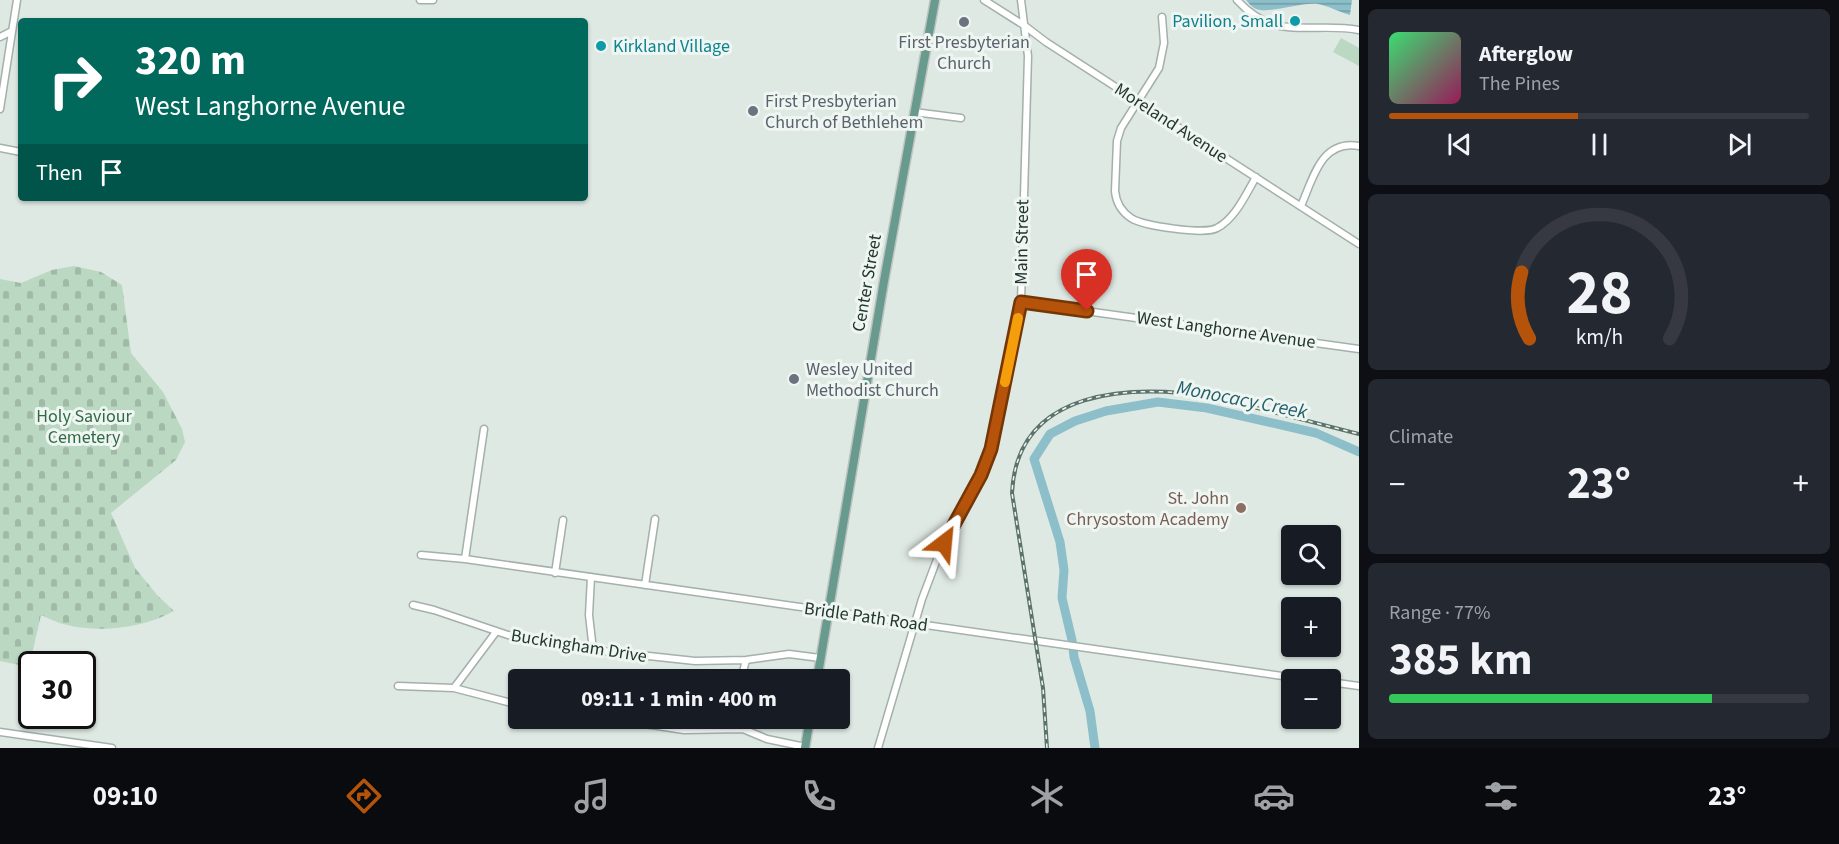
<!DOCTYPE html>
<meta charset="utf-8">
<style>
:root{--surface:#171b24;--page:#242831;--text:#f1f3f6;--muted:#9ea1a6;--line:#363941;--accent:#b45309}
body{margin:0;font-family:"Source Sans 3",sans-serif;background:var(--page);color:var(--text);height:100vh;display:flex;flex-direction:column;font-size:22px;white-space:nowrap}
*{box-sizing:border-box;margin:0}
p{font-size:20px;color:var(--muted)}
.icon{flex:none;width:33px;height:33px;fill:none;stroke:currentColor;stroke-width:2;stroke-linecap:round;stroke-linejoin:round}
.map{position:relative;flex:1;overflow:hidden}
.panel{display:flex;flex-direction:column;gap:9px;padding:9px;background:#0d0f14;width:480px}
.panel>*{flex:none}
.top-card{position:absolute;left:18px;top:18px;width:570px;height:183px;border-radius:6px;box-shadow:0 2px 4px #0004;background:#00695c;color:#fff;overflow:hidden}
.tools{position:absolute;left:1281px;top:525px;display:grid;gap:12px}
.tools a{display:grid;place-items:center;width:60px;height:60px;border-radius:6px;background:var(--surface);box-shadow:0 2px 4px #0004;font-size:30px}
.speed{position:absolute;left:18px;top:651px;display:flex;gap:12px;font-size:30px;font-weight:700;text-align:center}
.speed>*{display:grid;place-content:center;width:78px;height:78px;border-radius:50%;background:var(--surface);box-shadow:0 2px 4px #0004;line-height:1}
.speed .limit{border:3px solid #111;border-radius:9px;background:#fff;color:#111}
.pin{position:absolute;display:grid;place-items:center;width:51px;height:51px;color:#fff;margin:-62px -26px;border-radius:50% 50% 50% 0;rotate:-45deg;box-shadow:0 0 6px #0007}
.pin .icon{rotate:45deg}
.me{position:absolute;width:66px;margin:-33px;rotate:29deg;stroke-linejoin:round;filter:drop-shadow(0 0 4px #0008)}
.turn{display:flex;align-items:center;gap:21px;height:126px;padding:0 18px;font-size:27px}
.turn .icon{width:78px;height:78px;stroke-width:2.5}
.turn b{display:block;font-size:42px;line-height:51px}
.then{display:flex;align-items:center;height:57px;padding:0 18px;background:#0003;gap:12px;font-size:22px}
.big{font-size:45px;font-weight:700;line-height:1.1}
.panel .tile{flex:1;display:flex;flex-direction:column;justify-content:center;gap:9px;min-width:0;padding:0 21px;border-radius:9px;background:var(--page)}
.panel .dial{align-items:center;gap:0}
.dial svg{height:156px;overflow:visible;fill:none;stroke:var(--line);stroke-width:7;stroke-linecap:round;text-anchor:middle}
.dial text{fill:var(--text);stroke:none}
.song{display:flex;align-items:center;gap:18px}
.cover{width:72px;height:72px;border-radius:9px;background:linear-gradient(135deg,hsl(140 70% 55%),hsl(330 70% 35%))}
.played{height:6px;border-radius:3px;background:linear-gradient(90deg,var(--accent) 45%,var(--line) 45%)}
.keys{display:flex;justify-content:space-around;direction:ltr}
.heat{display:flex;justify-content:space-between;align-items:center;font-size:33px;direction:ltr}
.charge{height:9px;border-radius:4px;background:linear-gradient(90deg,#34c759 77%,var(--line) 0)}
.trip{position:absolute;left:508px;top:669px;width:342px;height:60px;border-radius:6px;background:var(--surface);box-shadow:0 2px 4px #0004;font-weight:700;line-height:60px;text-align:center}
.tab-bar{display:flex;height:96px;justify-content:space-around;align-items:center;background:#090b0e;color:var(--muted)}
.tab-bar .icon{width:42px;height:42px}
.tab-bar .current{color:var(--accent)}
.tab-bar b{font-size:27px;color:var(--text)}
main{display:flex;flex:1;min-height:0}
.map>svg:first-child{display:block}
.cemetery{fill:url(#cemetery-stones)}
.park{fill:#bad8c2}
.water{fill:url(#water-rules)}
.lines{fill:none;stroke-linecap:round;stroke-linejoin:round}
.river{stroke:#8cbfc9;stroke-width:9}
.minor-casing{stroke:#a3b0ab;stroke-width:9}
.major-casing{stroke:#bdc3c1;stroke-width:11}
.minor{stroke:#fff;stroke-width:6}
.major{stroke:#689a8d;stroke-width:8}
.rail-casing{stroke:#5c736c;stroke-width:4}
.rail{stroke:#eff6f2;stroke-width:1.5;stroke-dasharray:4.5;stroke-linecap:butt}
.route-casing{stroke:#753606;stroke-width:15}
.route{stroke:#b45309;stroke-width:10}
.slow{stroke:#f59e0b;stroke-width:10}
.culture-dot{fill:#0f9aa8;stroke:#eff6f2;stroke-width:2}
.worship-dot{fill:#6b7280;stroke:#eff6f2;stroke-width:2}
.education-dot{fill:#8d6e63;stroke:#eff6f2;stroke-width:2}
.labels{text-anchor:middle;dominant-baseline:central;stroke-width:6;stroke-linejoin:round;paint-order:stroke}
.culture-label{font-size:18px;fill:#0d838f;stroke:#eff6f2;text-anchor:end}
.worship-label{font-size:18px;fill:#5b616d;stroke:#eff6f2;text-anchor:start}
.street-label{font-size:18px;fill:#223731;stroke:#eff6f2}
.park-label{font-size:18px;fill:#316946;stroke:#eff6f2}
.education-label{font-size:18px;fill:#785e54;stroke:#eff6f2;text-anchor:end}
.water-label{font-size:20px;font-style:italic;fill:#23606c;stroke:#eff6f2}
</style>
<main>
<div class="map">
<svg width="1359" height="748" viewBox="0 0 1359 748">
<defs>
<pattern id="cemetery-stones" width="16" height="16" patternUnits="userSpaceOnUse" patternTransform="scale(1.5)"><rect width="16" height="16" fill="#bad8c2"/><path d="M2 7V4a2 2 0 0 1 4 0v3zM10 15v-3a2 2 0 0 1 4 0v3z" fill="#a0baa7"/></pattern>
<pattern id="water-rules" width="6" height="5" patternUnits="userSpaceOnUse" patternTransform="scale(1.5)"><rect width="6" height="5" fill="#8cbfc9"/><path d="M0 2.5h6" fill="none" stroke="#729ca4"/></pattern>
</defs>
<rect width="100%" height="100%" fill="#dfe9e4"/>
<path class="cemetery" d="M74 266 101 272 122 285 131 353 163 392 182 429 185 442 176 460 111 513 135 568 158 596 174 611C144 628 101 633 67 625 58 623 50 619 41 615L29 667 0 661V279L21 283 52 270Z"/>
<path class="park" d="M1341 38 1359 48V66L1333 52Z"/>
<path class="water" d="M1246 0H1352L1350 15C1339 12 1329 6 1318 4 1299 2 1271 14 1256 9 1252 7 1249 4 1246 0Z"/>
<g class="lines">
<path class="river" d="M1095 748 1090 711 1074 657 1072 640 1062 598 1064 570 1060 542 1034 459 1050 434 1075 421 1106 411 1158 402 1207 408 1316 433 1359 452"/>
<defs>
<path id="minor" d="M420 0H433
M984 0 1025 26 1046 42 1359 244
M1237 0C1276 43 1312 21 1359 30
M1162 17 1164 43 1159 68 1121 128 1117 141 1115 191C1116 202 1122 212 1131 218 1143 226 1205 235 1217 228 1235 219 1246 194 1256 177
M0 37 12 31
M0 109 17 0
M914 112 961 118
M0 148 21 152
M1301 206C1313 179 1321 139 1359 146
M1021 302 1359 349
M421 555 465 559 1310 680
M465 559 484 429
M555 573 563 520
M591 577 589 615 593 650
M645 585 655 519
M413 605 434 610 508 635 593 650 695 661 746 660 789 654 820 658
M741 680 746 660
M1330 682 1359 686
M398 686 454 688 519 705
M454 688 496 632
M605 718 684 730 743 729 767 739 805 747
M740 718 743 729
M0 732 112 748
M878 748 922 599 939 554 981 475 991 449 1021 302 1028 56 1021 0"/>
<path id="major" d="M817 680 884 281 935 0
M805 748 810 718"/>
</defs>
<use href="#minor" class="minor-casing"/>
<use href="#major" class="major-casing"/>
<use href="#minor" class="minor"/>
<use href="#major" class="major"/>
<defs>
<path id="rail" d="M1047 748 1043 688 1012 493C1017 387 1133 384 1214 397L1359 434"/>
</defs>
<use href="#rail" class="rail-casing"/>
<use href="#rail" class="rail"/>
</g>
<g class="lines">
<defs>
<path id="route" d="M944 543 981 475 991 449 1021 302 1087 311"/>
</defs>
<use href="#route" class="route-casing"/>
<use href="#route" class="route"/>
<path class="slow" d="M1005 382 1018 318"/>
</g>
<g class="culture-dot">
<circle cx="1295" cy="21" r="6"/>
<circle cx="601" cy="46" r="6"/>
</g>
<g class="worship-dot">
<circle cx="964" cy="22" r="6"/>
<circle cx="753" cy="111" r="6"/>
<circle cx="794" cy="379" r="6"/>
</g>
<circle class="education-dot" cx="1241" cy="508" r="6"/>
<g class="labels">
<g class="culture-label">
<text x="1283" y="21">Pavilion, Small</text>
<text x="613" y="46" text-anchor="start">Kirkland Village</text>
</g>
<g class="worship-label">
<text x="964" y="42" text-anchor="middle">First Presbyterian<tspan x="964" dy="21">Church</tspan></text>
<text x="765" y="101">First Presbyterian<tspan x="765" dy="21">Church of Bethlehem</tspan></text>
<text x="806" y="369">Wesley United<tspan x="806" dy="21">Methodist Church</tspan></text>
</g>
<g class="street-label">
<text transform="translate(1171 123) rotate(33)">Moreland Avenue</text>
<text transform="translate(1022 242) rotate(-89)">Main Street</text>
<text transform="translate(867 283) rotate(-80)">Center Street</text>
<text transform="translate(1226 330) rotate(8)">West Langhorne Avenue</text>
<text transform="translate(866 617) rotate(8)">Bridle Path Road</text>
<text transform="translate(579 646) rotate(9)">Buckingham Drive</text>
</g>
<g class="park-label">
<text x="84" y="416">Holy Saviour<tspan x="84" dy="21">Cemetery</tspan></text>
</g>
<g class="education-label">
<text x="1229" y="498">St. John<tspan x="1229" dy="21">Chrysostom Academy</tspan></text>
</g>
<g class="water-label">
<text transform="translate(1242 400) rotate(11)">Monocacy Creek</text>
</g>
</g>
</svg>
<div class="tools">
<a><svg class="icon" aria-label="search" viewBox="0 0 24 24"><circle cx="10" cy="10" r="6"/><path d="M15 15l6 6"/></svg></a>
<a>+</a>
<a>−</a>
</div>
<div class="speed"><div class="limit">30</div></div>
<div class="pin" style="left:1087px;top:311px;background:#d93025"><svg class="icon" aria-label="arrive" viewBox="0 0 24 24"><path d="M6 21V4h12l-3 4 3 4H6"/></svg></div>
<svg class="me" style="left:944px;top:543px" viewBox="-20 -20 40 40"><path d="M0-17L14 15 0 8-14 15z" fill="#b45309" stroke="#fff" stroke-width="4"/></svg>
<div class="trip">09:11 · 1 min · 400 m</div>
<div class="top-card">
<div class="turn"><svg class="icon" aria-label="right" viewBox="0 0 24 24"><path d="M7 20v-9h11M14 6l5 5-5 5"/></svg><div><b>320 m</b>West Langhorne Avenue</div></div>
<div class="then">Then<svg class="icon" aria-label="arrive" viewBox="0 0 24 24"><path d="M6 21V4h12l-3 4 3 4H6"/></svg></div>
</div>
</div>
<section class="panel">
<div class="tile">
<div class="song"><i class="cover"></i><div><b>Afterglow</b><p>The Pines</p></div></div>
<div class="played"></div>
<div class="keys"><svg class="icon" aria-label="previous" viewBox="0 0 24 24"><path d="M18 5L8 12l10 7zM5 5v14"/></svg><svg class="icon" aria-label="pause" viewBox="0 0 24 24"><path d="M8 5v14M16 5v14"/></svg><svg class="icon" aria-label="next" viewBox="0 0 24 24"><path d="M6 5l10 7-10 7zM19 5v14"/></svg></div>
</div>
<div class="tile dial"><svg viewBox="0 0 100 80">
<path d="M14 69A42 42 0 1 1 86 69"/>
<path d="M14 69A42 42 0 0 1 10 35" stroke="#b45309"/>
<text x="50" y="56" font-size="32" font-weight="700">28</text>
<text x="50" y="72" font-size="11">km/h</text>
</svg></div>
<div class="tile"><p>Climate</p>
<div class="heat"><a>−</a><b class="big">23°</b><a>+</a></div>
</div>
<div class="tile"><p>Range · 77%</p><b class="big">385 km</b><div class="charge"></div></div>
</section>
</main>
<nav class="tab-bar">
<b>09:10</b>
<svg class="icon current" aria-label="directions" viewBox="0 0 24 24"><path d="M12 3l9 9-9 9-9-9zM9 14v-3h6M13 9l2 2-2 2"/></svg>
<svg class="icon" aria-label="music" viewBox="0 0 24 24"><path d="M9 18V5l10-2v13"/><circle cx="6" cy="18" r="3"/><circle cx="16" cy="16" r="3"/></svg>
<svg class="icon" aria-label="phone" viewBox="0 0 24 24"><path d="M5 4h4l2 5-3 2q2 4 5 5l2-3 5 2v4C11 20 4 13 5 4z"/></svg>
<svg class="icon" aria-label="climate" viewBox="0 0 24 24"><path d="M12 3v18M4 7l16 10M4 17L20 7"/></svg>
<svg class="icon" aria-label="car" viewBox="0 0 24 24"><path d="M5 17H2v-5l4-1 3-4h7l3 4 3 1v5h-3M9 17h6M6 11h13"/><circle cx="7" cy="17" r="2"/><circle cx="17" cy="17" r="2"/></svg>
<svg class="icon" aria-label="filters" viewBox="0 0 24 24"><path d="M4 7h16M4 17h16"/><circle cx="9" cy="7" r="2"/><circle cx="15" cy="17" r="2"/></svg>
<b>23°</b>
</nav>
